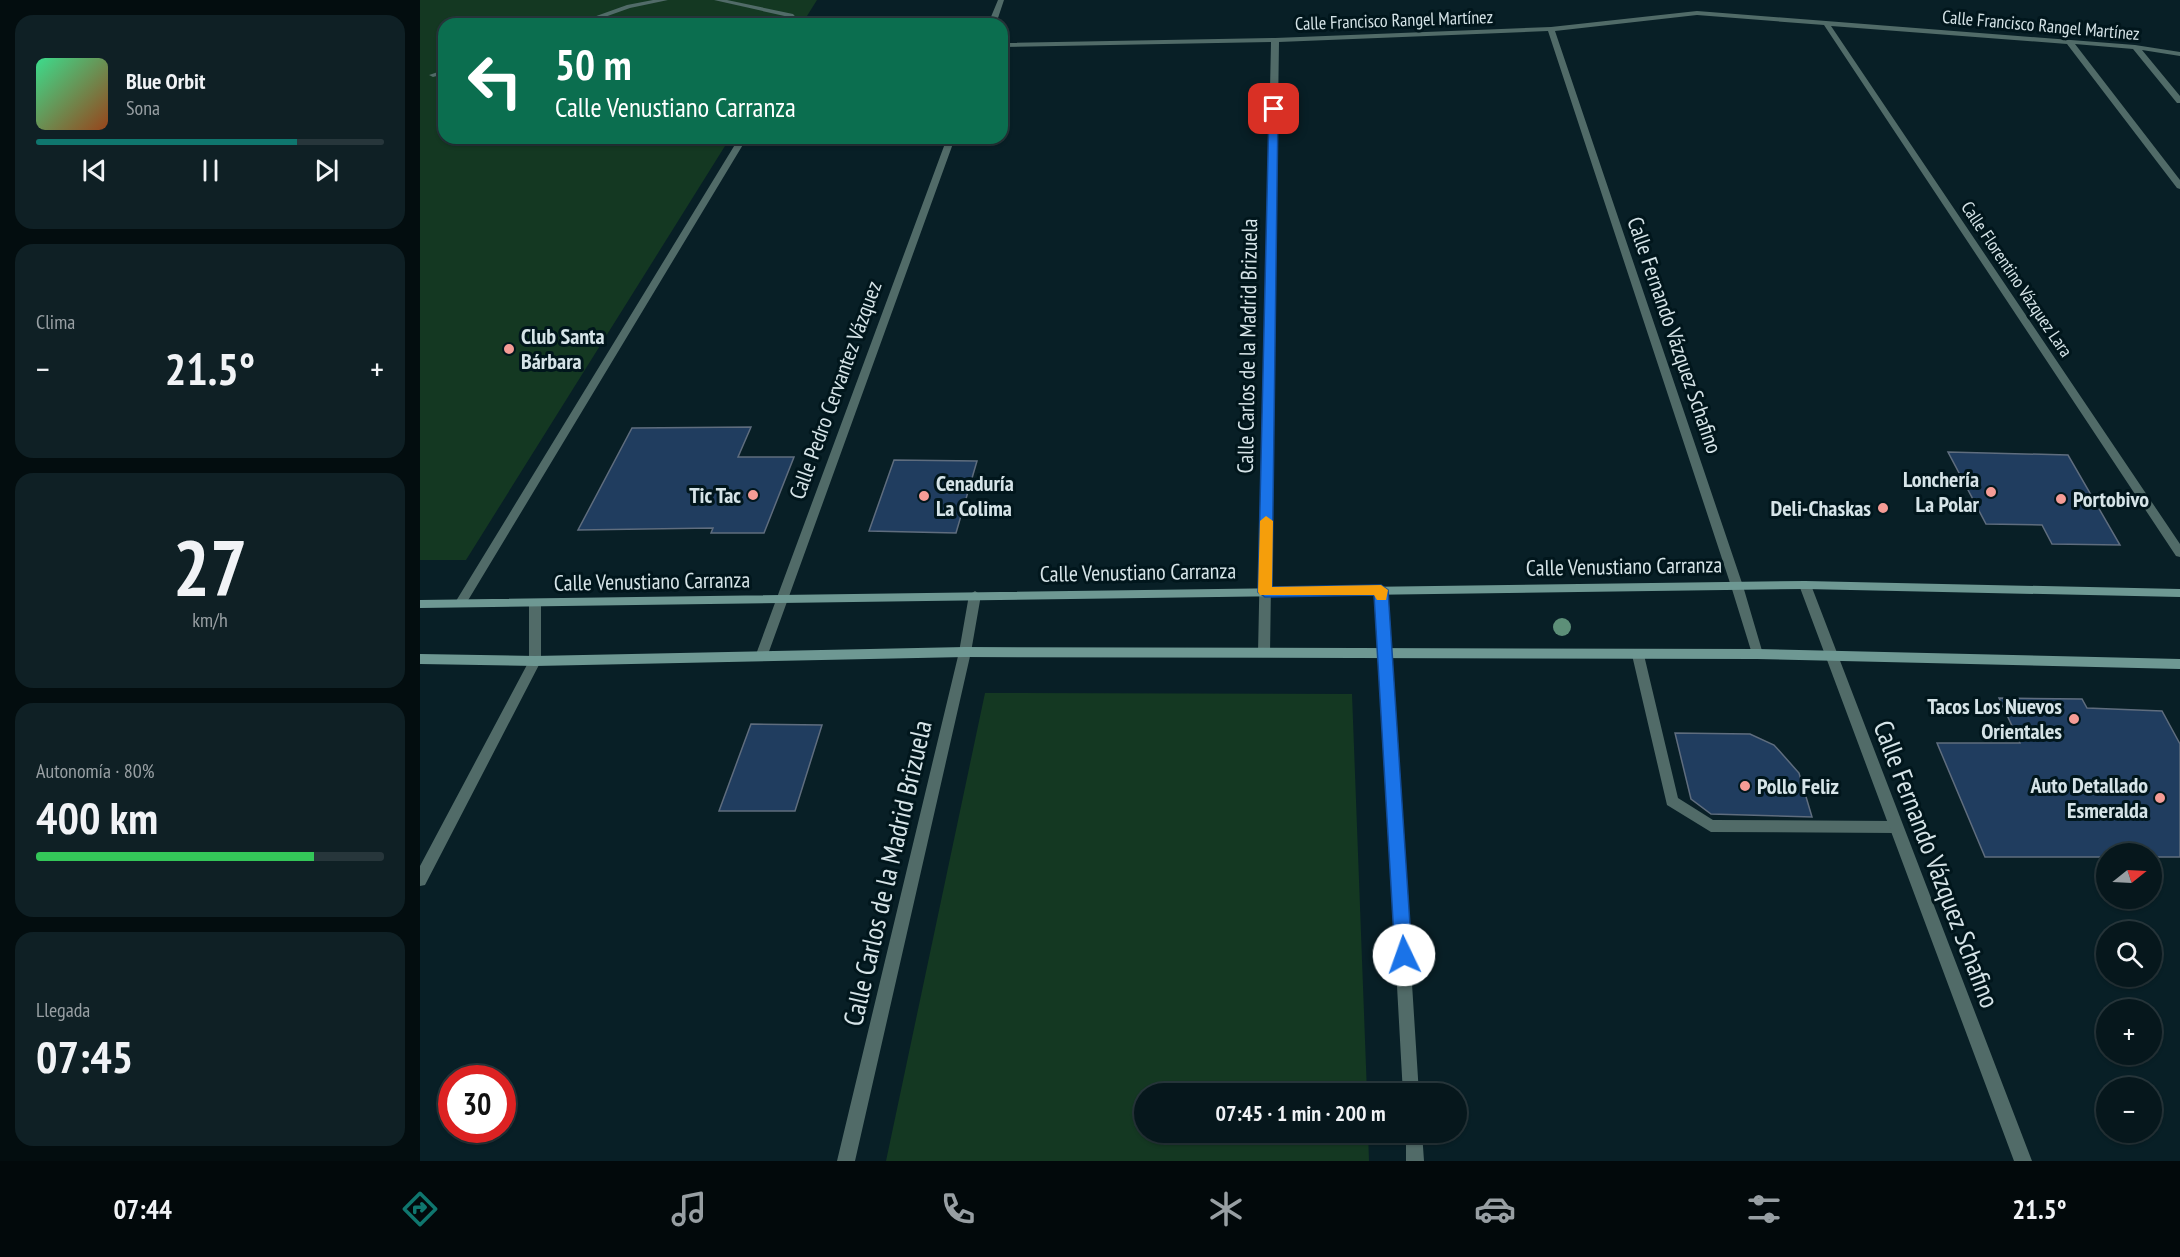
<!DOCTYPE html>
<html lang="es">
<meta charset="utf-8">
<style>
:root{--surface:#06171c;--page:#0f2025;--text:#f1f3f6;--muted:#989fa3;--line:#27363b;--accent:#0f766e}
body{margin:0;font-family:"PT Sans Narrow",sans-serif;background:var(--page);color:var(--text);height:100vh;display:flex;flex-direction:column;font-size:22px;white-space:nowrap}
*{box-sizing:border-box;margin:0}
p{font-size:20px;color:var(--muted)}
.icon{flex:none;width:33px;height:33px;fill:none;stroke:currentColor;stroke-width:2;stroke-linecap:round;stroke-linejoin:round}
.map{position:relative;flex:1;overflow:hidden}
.drawer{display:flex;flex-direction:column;gap:15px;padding:15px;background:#030d0f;width:420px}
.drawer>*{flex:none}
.top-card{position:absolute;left:18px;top:18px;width:570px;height:126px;border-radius:18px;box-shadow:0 2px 4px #0004,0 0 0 2px var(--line);background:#0b6e4f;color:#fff;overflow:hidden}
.needle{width:39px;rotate:72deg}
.tools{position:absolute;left:1676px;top:843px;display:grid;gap:12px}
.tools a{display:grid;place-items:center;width:66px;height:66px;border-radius:50%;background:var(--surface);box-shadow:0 2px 4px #0004,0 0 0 2px var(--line);font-size:30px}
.speed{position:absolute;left:18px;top:1065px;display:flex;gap:12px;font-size:30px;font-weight:700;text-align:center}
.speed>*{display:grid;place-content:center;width:78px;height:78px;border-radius:50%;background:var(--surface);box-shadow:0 2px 4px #0004,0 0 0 2px var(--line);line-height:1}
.speed .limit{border:9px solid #d22;background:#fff;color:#111}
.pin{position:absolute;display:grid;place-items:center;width:51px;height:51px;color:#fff;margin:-26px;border-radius:12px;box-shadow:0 3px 9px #0006}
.me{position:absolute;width:66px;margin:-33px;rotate:357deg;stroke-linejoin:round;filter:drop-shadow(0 0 4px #0008)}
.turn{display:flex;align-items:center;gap:21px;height:126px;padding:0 18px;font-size:27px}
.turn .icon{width:78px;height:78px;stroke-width:2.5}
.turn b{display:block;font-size:42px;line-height:51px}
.big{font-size:45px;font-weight:700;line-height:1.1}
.drawer .card{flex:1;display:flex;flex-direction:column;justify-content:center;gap:9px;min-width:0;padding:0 21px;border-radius:18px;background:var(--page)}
.drawer .dial{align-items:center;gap:0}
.dial b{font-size:78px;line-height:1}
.song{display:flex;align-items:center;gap:18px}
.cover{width:72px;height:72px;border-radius:9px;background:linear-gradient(135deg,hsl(150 70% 55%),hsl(20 70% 35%))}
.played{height:6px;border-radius:3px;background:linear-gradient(90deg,var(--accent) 75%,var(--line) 75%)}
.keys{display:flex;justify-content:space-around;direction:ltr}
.heat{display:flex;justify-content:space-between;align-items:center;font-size:33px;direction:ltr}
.charge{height:9px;border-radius:4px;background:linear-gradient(90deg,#34c759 80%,var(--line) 0)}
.trip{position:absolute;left:714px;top:1083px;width:333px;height:60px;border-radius:30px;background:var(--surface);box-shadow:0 2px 4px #0004,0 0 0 2px var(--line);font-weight:700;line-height:60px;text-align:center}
.tabs{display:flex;height:96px;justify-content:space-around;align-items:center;background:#02090b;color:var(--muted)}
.tabs .icon{width:42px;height:42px}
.tabs .active{color:var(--accent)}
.tabs b{font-size:27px;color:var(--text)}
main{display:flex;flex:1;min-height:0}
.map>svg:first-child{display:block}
.green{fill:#143822}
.building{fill:#203d5f;stroke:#5f6d7e;stroke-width:1.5}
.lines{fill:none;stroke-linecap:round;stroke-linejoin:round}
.lane{fill:#516b68;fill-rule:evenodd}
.street{fill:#516b68;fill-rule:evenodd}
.secondary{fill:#6e9893;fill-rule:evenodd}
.tree{fill:#5d8f78}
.route{fill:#1a73e8;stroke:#114b97;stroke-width:1.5}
.slow{fill:#f59e0b}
.poi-dot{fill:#f59c96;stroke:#01161c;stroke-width:2}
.labels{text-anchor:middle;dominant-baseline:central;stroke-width:6;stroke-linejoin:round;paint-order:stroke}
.far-street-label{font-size:18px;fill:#d6e4e8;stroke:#01161c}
.street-label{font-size:22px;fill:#d6e4e8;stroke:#01161c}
.poi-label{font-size:22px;font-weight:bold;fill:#d6e4e8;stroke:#01161c;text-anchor:end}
.near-street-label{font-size:27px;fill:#d6e4e8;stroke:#01161c}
</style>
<main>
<section class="drawer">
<div class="card">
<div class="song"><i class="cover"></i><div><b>Blue Orbit</b><p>Sona</p></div></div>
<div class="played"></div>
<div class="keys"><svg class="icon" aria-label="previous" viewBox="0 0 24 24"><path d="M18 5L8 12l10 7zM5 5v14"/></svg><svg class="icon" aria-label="pause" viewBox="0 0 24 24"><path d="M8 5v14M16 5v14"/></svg><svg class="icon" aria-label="next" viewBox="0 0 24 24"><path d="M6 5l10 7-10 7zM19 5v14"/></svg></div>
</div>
<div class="card"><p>Clima</p>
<div class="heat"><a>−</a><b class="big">21.5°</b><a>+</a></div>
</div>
<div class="card dial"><b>27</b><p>km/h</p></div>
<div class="card"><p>Autonomía · 80%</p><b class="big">400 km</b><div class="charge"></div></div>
<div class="card"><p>Llegada</p><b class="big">07:45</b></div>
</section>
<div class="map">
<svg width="1760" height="1161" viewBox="0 0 1760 1161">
<rect width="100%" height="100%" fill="#081f26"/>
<path class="green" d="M0 0H397L382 24H24V138H310L46 560H0Z
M565 693 932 694 947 1093 724 1094V1132L948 1133 949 1161H466Z"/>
<path class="building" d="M331 427 318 457H374L344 533H291L293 528 158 530 212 428Z
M1528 452 1648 455 1700 545 1632 544 1622 525 1566 524Z
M474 460 557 461 536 533 449 531Z
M1579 698 1662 699 1667 708 1742 711 1760 744V857H1731V854H1686V857H1565L1517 743H1600Z
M331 724 402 725 375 811H299Z
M1255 733 1330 734 1354 745 1379 773 1392 817 1291 814 1271 799Z"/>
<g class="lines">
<path class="lane" d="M233 0H248L210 8 165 24H154L207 5Z
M294 0H307L373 14 382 24H374L369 17Z
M24 70V74L13 77 9 75Z
M319 138H327L44 607H36L34 604 36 601Z
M1218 650 1222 652 1224 655 1258 798 1293 820 1476 821 1481 823 1483 827 1481 831 1476 833 1291 832 1247 805 1212 655 1214 652Z"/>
<path class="street" d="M578 0H584L576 24H568Z
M1277 11 1715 45 1760 52V56L1722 50 1760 96V103H1757L1713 49 1655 44 1760 180V189L1757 188 1647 44 1411 26 1760 544V557L1756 556 1404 25 1277 15 1135 31 1323 586 1343 654 1341 657H1333L1311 586 1128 31 859 42 850 653 848 656H840L838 653 851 42 582 47V43L855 38 1131 27Z
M527 138H535L347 657 345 660H337L335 657Z
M1385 581 1391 585 1612 1161H1594L1379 585Z
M961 586 967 590 999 1094H983L955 590Z
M555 591 561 595 551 652 435 1161H417L539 652 549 595Z
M115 599 121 603V661L5 885 0 886V866L109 661V603Z
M986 1132H1002L1004 1161H986Z"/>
<path class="secondary" d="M1385 581 1760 589V597L1385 589 0 608V600Z
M545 647 1337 649 1760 659V669L1337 659 545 657 115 666 0 664V654L115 656Z"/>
</g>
<circle class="tree" cx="1142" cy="627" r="9"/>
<path class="route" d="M854 106 858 109 852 587 961 585 968 590 992 955 990 960 984 963 977 960 975 955 954 595 845 597 838 592 849 109Z"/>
<path class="slow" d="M846 516 853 521 852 587 961 585 968 590 966 600H957L954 595H840L838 592 840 521Z"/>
<g class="poi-dot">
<circle cx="89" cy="349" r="6"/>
<circle cx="1571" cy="492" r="6"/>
<circle cx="333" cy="495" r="6"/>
<circle cx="504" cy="496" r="6"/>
<circle cx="1641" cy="499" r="6"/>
<circle cx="1463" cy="508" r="6"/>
<circle cx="1654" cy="719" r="6"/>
<circle cx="1325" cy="786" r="6"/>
<circle cx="1740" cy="798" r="6"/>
</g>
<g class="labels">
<g class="far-street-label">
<text transform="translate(974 20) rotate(-2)">Calle Francisco Rangel Martínez</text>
<text transform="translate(1621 25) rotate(5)">Calle Francisco Rangel Martínez</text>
<text transform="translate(1597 279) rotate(56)">Calle Florentino Vázquez Lara</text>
</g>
<g class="street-label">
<text transform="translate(1255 335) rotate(71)">Calle Fernando Vázquez Schafino</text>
<text transform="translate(827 346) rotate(-89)">Calle Carlos de la Madrid Brizuela</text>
<text transform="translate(415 390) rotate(-70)">Calle Pedro Cervantez Vázquez</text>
<text transform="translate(1204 566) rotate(-1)">Calle Venustiano Carranza</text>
<text transform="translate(718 572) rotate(-1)">Calle Venustiano Carranza</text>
<text transform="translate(232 581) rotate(-1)">Calle Venustiano Carranza</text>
</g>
<g class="poi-label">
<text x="101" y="336" text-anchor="start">Club Santa<tspan x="101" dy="25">Bárbara</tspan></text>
<text x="1559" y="479">Lonchería<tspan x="1559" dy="25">La Polar</tspan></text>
<text x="516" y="483" text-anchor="start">Cenaduría<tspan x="516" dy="25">La Colima</tspan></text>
<text x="321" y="495">Tic Tac</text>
<text x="1653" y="499" text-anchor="start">Portobivo</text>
<text x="1451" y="508">Deli-Chaskas</text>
<text x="1642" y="706">Tacos Los Nuevos<tspan x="1642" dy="25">Orientales</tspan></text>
<text x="1728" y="785">Auto Detallado<tspan x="1728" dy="25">Esmeralda</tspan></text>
<text x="1337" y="786" text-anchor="start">Pollo Feliz</text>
</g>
<g class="near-street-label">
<text transform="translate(1517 864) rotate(69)">Calle Fernando Vázquez Schafino</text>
<text transform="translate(467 873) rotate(-77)">Calle Carlos de la Madrid Brizuela</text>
</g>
</g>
</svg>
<div class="tools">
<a><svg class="needle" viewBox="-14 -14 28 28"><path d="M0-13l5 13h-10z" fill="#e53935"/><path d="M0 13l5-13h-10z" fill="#989fa3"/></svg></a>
<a><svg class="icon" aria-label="search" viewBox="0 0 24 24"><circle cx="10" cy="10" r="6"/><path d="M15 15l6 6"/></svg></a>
<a>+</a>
<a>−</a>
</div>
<div class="speed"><div class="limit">30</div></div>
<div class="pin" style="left:854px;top:109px;background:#d93025"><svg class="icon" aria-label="arrive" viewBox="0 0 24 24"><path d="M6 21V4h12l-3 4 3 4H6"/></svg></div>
<svg class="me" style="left:984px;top:955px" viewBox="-20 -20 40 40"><circle r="19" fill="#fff"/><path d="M0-13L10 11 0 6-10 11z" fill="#1a73e8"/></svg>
<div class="trip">07:45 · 1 min · 200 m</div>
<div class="top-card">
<div class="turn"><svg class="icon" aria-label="left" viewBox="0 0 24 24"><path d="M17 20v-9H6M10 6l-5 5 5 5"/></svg><div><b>50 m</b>Calle Venustiano Carranza</div></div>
</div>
</div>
</main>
<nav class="tabs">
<b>07:44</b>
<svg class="icon active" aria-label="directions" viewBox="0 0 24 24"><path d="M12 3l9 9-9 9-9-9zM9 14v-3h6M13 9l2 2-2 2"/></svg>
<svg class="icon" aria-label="music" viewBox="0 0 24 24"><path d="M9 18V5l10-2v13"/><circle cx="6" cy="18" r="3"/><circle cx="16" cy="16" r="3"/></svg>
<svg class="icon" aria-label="phone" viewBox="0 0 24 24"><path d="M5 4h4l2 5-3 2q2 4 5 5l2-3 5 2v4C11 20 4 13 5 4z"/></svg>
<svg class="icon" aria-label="climate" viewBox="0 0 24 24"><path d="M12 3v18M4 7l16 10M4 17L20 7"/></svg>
<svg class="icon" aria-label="car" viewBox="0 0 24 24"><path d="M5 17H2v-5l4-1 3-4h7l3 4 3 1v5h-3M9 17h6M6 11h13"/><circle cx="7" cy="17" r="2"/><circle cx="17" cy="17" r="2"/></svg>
<svg class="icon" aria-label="filters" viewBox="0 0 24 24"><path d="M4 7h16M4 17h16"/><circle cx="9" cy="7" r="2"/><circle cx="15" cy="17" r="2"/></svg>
<b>21.5°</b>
</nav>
